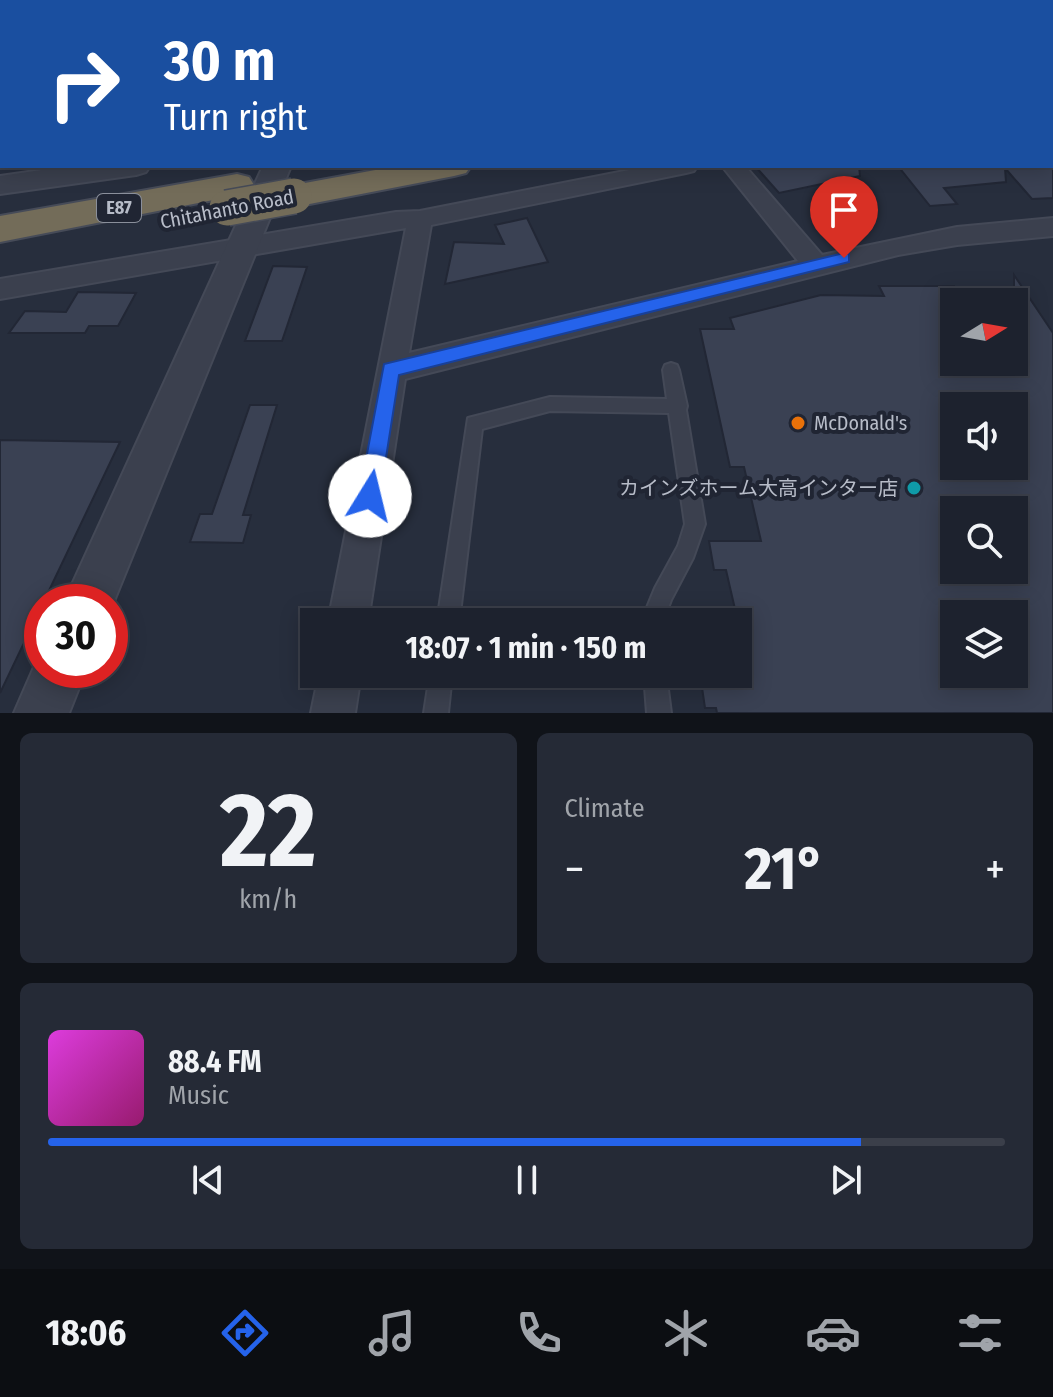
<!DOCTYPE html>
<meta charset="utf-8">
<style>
:root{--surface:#1d222e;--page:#252a36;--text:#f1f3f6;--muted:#a0a4aa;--line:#3b3f4a;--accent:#2563eb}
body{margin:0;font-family:"Fira Sans Condensed","Noto Sans JP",sans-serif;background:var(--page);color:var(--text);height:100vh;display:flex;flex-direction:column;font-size:30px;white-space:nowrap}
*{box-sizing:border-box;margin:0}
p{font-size:26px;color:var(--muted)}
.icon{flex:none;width:44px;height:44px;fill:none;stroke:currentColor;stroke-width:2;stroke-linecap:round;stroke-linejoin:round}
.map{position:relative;height:713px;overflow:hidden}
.drawer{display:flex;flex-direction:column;gap:20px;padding:20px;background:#101319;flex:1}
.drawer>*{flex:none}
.guide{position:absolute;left:0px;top:0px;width:1054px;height:168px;box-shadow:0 4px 20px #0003,0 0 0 2px var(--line);background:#1a4fa0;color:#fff;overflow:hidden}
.needle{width:52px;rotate:79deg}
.tools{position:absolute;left:940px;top:288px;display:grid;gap:16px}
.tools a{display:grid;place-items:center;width:88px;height:88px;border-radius:0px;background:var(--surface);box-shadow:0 4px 20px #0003,0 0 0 2px var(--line);font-size:40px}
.speed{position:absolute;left:24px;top:584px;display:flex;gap:16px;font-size:40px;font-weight:700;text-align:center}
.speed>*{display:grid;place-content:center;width:104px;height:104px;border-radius:50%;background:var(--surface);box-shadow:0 4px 20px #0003,0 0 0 2px var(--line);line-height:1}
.speed .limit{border:12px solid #d22;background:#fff;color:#111}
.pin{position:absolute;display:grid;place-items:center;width:68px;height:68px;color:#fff;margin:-82px -34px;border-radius:50% 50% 50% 0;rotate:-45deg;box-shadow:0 0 8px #0007}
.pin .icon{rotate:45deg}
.me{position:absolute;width:88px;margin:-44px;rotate:9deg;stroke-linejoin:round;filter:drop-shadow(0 0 6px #0008)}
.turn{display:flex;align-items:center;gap:28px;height:168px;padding:0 32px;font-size:36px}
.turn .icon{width:104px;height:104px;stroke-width:2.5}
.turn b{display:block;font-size:56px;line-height:68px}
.big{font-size:60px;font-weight:700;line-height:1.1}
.drawer .widget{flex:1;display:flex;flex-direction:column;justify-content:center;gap:12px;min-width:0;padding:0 28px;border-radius:12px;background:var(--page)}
.drawer .dial{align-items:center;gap:0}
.dial b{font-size:104px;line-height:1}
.song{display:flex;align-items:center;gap:24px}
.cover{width:96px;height:96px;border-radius:12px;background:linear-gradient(135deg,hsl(300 70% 55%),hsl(320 70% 35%))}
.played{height:8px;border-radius:4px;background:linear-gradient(90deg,var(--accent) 85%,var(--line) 85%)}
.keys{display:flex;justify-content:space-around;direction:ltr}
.heat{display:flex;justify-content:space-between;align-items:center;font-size:44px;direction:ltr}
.drawer .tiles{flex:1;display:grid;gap:20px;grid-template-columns:1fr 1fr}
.widget:last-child{grid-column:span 2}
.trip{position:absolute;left:300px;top:608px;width:452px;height:80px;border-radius:0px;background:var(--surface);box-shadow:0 4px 20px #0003,0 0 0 2px var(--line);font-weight:700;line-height:80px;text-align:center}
.tab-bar{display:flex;height:128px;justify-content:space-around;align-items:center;background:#0c0e12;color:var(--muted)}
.tab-bar .icon{width:56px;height:56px}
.tab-bar .active{color:var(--accent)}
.tab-bar b{font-size:36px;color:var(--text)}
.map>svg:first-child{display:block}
.building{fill:#3a4153;stroke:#222735;stroke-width:2;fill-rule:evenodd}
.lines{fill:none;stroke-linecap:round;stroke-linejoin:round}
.service-casing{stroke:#444957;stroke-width:4}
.minor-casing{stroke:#444957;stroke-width:4}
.tertiary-casing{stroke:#444957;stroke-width:4}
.motorway-casing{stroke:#464b58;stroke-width:4}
.service{fill:#3b404e;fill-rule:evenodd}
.minor{fill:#3b404e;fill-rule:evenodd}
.tertiary{fill:#3b404e;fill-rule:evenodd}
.motorway{fill:#736c59;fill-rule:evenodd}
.motorway-bridge-casing{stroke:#464b58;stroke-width:38;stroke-linecap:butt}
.motorway-bridge{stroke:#736c59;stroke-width:35}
.route{fill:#2563eb;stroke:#184099;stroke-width:2}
.food-dot{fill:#e8710a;stroke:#202533;stroke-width:3}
.culture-dot{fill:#0f9aa8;stroke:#202533;stroke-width:3}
.labels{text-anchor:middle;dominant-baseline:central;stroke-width:8;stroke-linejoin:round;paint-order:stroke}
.shield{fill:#202533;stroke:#8a8f9b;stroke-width:2}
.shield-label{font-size:18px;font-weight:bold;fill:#b7bcc8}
.street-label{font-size:20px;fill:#b7bcc8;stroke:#202533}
.poi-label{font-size:20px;fill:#b7bcc8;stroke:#202533;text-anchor:start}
</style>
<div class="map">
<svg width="1053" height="713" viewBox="0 0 1053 713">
<rect width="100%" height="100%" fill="#272e3d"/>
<path class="building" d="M755 166H859L860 176 779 193Z
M898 166H1053V198L1032 199 1005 168 1006 182 944 188 957 204 930 206Z
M527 218 548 262 445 284 454 242 504 244 495 225Z
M273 266 307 267 282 341H245Z
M1014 275 1053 333V713H717L716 708H705L700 674H738V622L726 570H714L709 541H761L744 467H730L700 329H734L730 318 821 295 884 296 879 286H954V362H1014ZM954 406H1014V466H954ZM954 510H1014V570H954ZM954 614H1014V674H954Z
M78 292 136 293 118 326H89L85 333H9L25 311 66 312Z
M250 405H277L243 515H251L243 543 190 542 200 514H212Z
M0 440 120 442 0 693Z"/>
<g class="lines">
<defs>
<path id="service" d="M671 363 677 365 679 370 687 406 686 410 705 524 693 558 671 600 663 622H641L655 588 678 546 685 524 669 413 550 411 482 429 459 622H437L468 418 550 397 667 399 663 370 665 365Z
M430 674H452L448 713H424Z
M644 674H666L671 713H647Z"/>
<path id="minor" d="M935 0H976L977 2H936Z
M1046 0H1053V9L1052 2Z
M1052 50H1053V62H1052Z
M1052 120H1053V132H1052Z
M650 166H697L694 171 686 173 431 225 409 353 798 261 722 166H745L822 255 957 227 1053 218V236L957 245 898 255 405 379 368 622H328L406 228 0 299V279L396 212 420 211Z
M319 674H361L355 713H311Z"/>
<path id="tertiary" d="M70 166H150L146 172 136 175 0 194V176Z
M263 166H291L110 611V602H64Z
M41 651 42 670H86L69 713H14Z"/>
<path id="motorway" d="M1052 57H1053V73H1052Z
M1052 89H1053V107H1052Z
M397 166H471L466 173 454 176 294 207 282 204 276 196 282 188 294 185Z
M237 174 249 177 254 185 249 193 0 242V216Z"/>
</defs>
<use href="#service" class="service-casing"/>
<use href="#minor" class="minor-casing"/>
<use href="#tertiary" class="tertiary-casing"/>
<use href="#motorway" class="motorway-casing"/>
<use href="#service" class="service"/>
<use href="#minor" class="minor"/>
<use href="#tertiary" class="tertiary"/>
<use href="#motorway" class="motorway"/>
<defs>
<path id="motorway-bridge" d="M227 208 294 196"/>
</defs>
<use href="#motorway-bridge" class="motorway-bridge-casing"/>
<use href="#motorway-bridge" class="motorway-bridge"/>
</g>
<path class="route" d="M844 253 849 254V262L399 375 380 496 377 503 370 506 362 503 359 496 384 364Z"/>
<circle class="food-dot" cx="798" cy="423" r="8"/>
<circle class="culture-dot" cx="914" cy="488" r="8"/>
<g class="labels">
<rect class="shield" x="97" y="194" width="44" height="28" rx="6"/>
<g class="shield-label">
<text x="119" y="208">E87</text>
</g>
<g class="street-label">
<text transform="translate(227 209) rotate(-11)">Chitahanto Road</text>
</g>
<g class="poi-label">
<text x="814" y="423">McDonald's</text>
<text x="898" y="488" text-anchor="end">カインズホーム大高インター店</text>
</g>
</g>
</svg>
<div class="tools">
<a><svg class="needle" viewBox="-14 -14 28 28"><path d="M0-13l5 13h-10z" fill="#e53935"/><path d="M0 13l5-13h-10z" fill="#a0a4aa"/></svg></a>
<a><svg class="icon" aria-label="sound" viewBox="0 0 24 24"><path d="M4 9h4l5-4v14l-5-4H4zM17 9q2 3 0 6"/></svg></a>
<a><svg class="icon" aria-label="search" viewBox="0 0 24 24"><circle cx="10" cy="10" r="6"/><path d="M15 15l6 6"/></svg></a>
<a><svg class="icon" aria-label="layers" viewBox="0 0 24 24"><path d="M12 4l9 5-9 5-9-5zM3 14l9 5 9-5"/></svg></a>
</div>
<div class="speed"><div class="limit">30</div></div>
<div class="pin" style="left:844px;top:258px;background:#d93025"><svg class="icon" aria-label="arrive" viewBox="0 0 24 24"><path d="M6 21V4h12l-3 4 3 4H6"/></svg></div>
<svg class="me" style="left:370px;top:496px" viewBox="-20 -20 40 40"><circle r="19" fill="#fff"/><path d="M0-13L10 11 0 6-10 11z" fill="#2563eb"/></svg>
<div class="trip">18:07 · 1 min · 150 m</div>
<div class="guide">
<div class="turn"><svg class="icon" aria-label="right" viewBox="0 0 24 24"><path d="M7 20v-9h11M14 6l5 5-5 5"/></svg><div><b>30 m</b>Turn right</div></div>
</div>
</div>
<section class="drawer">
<div class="tiles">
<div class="widget dial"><b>22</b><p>km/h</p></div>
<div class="widget"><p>Climate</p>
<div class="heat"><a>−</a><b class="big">21°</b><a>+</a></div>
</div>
<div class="widget">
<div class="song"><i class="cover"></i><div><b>88.4 FM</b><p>Music</p></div></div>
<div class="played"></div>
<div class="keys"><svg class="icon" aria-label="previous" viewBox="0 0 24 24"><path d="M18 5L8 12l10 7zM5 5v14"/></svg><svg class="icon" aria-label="pause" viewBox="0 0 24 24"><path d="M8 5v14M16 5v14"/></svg><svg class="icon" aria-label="next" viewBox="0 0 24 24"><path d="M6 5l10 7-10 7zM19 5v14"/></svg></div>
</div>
</div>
</section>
<nav class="tab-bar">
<b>18:06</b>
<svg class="icon active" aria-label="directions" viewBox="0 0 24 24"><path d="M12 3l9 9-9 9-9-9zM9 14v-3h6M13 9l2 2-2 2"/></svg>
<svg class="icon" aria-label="music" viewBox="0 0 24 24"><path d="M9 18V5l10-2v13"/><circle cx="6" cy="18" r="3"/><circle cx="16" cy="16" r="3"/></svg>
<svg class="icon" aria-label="phone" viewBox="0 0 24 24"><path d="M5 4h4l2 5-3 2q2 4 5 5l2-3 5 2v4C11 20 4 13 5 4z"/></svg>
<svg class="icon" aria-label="climate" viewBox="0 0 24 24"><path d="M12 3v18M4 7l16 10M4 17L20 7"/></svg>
<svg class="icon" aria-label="car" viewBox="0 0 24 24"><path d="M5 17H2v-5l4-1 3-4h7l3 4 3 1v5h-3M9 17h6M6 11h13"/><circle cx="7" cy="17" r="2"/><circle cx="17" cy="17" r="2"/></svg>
<svg class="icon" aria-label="filters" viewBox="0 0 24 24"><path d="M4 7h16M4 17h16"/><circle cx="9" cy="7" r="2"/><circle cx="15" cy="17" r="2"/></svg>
</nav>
